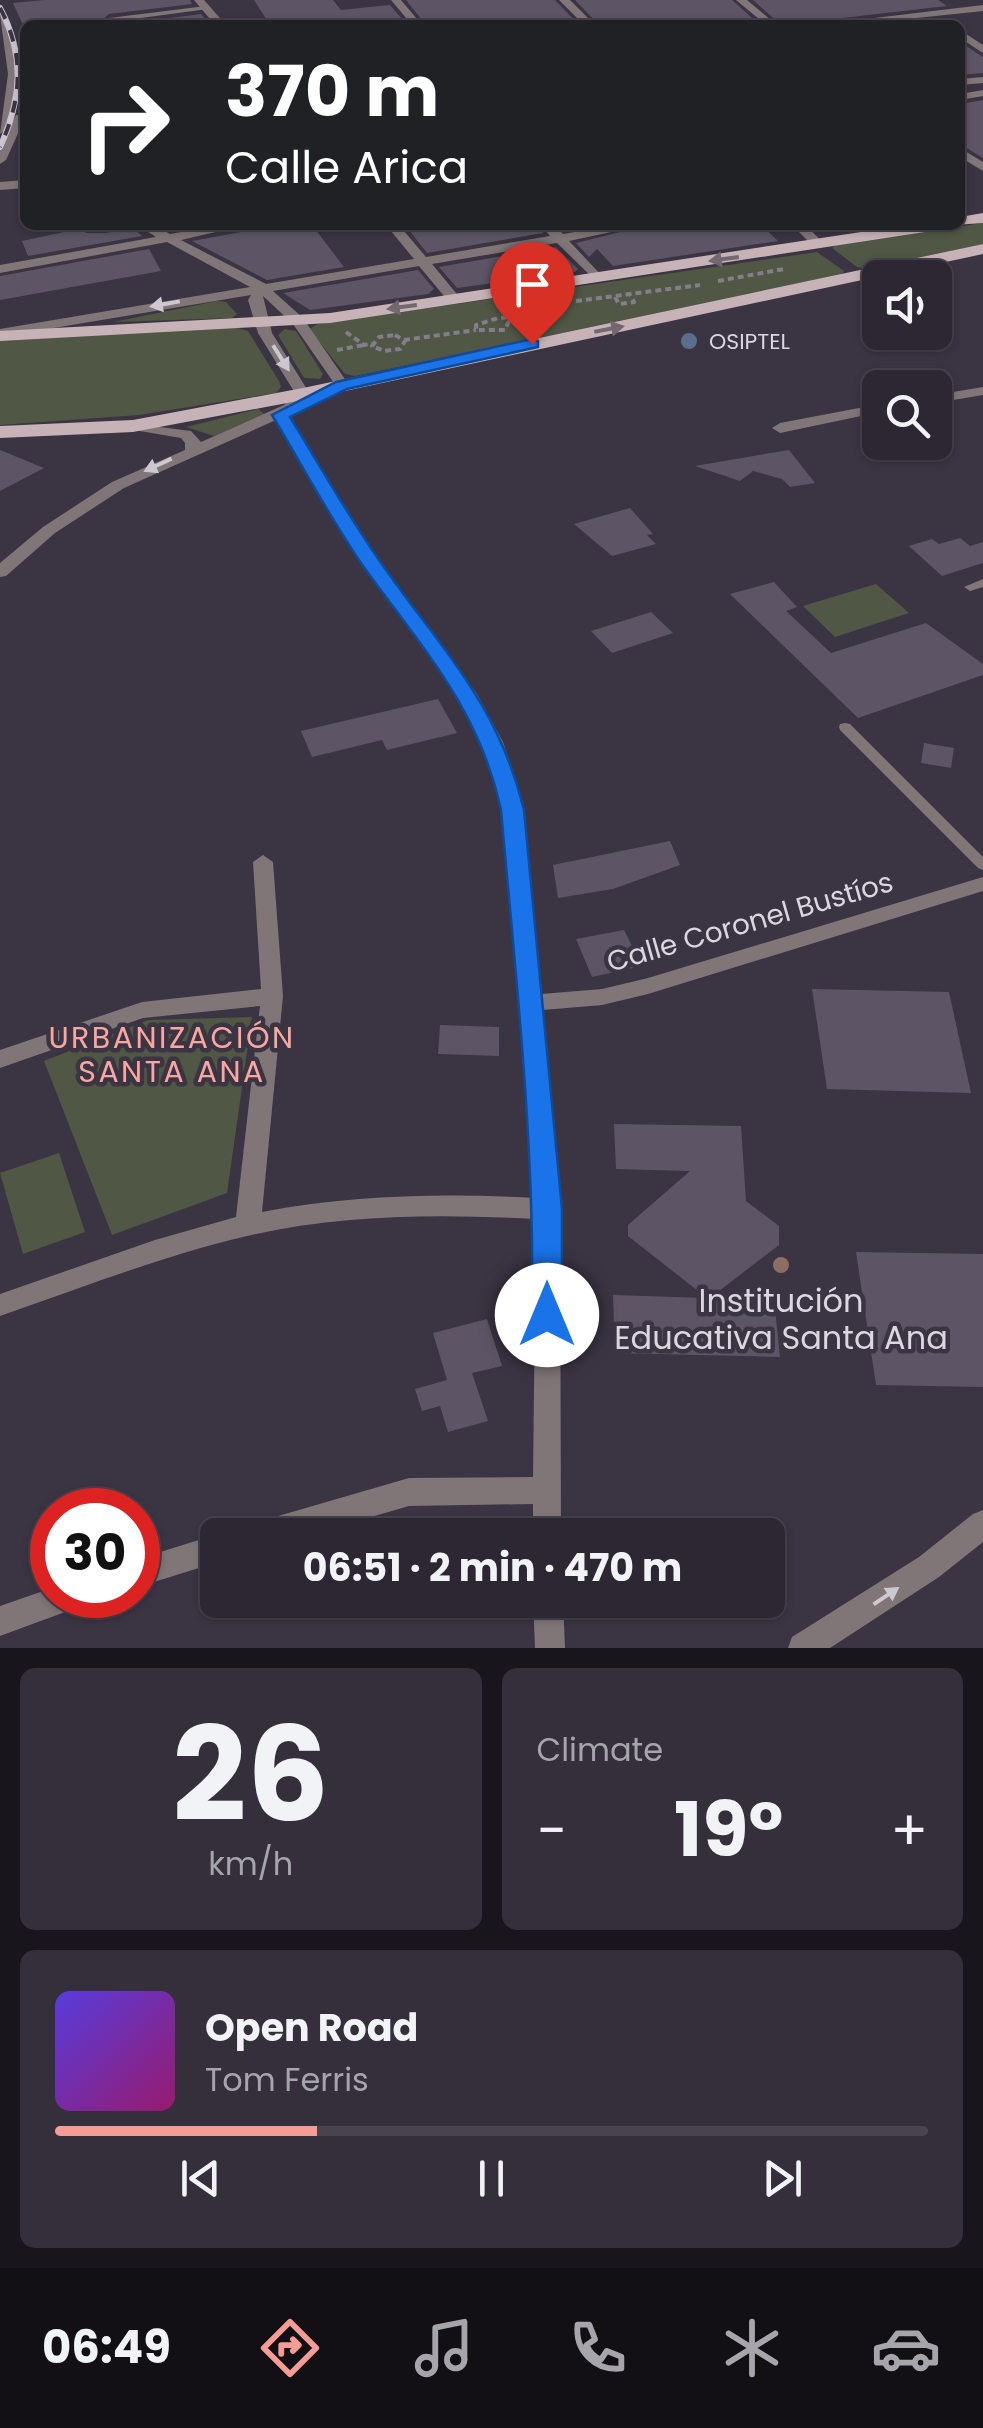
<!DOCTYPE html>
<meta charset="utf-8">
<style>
:root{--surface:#2c2732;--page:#342f3a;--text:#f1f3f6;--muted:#a6a5ac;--line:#48444d;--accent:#f59c96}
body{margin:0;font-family:Poppins,sans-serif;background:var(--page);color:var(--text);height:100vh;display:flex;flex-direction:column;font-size:38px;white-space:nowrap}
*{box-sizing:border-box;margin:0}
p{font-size:32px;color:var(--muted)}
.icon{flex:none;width:55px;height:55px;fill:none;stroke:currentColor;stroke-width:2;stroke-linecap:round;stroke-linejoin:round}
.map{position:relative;height:1648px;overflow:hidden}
.panel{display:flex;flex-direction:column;gap:20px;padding:20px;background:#18151c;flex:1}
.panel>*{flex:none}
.guide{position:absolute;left:20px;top:20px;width:945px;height:210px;border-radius:15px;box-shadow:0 2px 8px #0004,0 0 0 2px var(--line);background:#202124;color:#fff;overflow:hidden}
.controls{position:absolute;left:862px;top:260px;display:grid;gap:20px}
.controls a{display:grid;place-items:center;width:90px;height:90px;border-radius:15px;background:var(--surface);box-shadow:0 2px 8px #0004,0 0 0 2px var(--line);font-size:50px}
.speed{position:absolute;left:30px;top:1488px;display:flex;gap:20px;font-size:50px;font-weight:700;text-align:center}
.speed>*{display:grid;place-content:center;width:130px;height:130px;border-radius:50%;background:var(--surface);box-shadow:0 2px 8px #0004,0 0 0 2px var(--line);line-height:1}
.speed .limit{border:15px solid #d22;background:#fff;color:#111}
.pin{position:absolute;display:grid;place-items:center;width:85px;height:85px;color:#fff;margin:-102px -42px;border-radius:50% 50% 50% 0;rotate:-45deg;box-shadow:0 0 10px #0007}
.pin .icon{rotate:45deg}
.me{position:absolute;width:110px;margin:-55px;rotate:0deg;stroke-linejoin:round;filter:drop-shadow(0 0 8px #0008)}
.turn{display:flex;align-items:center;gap:35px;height:210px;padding:0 40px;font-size:45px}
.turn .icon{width:130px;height:130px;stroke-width:2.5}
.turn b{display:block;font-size:70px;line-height:85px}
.big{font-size:75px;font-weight:700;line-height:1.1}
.panel .card{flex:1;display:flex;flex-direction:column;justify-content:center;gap:15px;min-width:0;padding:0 35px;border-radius:15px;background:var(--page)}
.panel .dial{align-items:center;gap:0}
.dial b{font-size:130px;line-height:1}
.song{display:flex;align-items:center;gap:30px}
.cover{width:120px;height:120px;border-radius:15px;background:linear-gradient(135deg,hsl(250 70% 55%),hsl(320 70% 35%))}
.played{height:10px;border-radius:5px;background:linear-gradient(90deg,var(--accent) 30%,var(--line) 30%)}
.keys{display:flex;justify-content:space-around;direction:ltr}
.heat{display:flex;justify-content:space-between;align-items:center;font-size:55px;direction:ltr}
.panel .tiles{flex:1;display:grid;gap:20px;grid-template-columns:1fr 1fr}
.card:last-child{grid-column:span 2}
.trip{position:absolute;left:200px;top:1518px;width:585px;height:100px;border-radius:15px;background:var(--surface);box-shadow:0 2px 8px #0004,0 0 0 2px var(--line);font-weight:700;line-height:100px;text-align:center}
.menu{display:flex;height:160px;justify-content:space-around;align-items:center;background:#121014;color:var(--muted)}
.menu .icon{width:70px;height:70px}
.menu .on{color:var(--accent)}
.menu b{font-size:45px;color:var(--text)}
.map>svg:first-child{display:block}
.green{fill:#505744}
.building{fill:#5d5565}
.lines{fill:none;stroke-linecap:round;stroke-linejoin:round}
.path{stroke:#847e8b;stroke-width:4;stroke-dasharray:6 4;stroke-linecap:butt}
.service{fill:#807678;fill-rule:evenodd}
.minor{fill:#807678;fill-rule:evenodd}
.primary{fill:#c7b3b7;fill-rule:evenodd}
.rail-casing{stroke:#c9c4ce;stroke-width:6}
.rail{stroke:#3b3443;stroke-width:4;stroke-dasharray:12;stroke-linecap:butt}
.oneway{fill:#736771}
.oneway2{fill:#cdc8d0}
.route{fill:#1a73e8;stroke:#114b97;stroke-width:2.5}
.service-dot{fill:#5c6f8a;stroke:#3b3443;stroke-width:4}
.education-dot{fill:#8d6e63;stroke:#3b3443;stroke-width:4}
.labels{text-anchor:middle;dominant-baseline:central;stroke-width:9;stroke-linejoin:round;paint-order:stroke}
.far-poi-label{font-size:22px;fill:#dbd6e0;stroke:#3b3443;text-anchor:start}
.street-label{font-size:28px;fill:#dbd6e0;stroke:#3b3443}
.neighbourhood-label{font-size:30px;letter-spacing:2.5px;fill:#fba7a1;stroke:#3b3443}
.near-poi-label{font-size:32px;fill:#dbd6e0;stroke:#3b3443}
</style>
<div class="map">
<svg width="983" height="1648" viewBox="0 0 983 1648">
<rect width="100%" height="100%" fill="#3b3443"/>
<path class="green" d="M983 223V244L866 269 857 267 832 248 836 245Z
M817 252 844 271 841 275 355 376 345 374 309 329 318 324Z
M217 301 226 302 237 314 232 318 113 322Z
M234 327 248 331 279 381 281 387 276 393 139 415 0 425V340Z
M285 329 296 331 323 374 320 379 304 378 278 335Z
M258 409 264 414 214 436 186 427Z
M876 584 909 613 835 637 803 606Z
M252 1017 227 1193 112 1235 44 1061 148 1020Z
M59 1153 85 1232 23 1254 0 1173Z"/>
<path class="building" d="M45 0H190L192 4 109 14 97 25H23L13 3Z
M254 0H333L341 10 390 5 407 25H270Z
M406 0H555L579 25H426Z
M575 0H732L760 25H599Z
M753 0H938L947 6 816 21 812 25H781Z
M201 14 210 25H117Z
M960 42 983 57V73L960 75Z
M983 100V158L960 144V104Z
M280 225H312L344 267 267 280 192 241Z
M405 225H537L543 233 427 253Z
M648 225H761L778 241 613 266 597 249 589 257 576 243Z
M83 228 86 233H106L133 228 142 236 28 256 22 241Z
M556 247 578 269 575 272 457 288 439 267Z
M149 249 161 271 0 300V276Z
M418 270 434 289 428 294 310 310 283 293Z
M0 450 44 468 0 491Z
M789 450 815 483 790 487 782 479 753 471 740 481 695 466Z
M630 508 653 534 647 535 656 544 612 556 574 524Z
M960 538 970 546 983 542V563L942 576 909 546 932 539 939 544Z
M774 582 797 607 786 611 831 653 926 623 983 664V675L858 718 730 594Z
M651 612 673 633 612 653 591 631Z
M438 699 457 733 387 750 382 740 312 757 301 731Z
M924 743 954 748 951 768 921 763Z
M670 841 680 865 613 889 558 898 553 865Z
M624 930 642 966 592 977 576 939Z
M812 989 949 992 971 1093 827 1089Z
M440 1025 499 1027V1056L438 1054Z
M614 1124 741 1126 746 1201 779 1226V1245L710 1298 774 1299 780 1357 615 1353 613 1295 707 1298 628 1236V1225L690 1171 616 1169Z
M856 1252 983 1254V1387L876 1385Z
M487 1319 502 1366 472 1373 488 1421 448 1432 440 1406 422 1411 415 1389 447 1380 433 1333Z"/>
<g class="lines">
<path class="path" d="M718 281 784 269
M615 297 619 304 634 302 630 295
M576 301 700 285
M509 321 505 330H476V325L498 318 541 316
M346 332 364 345 372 343
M395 335 405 341 400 349 384 351 372 346 379 337Z
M404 340 476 330
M337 350 364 345"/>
<path class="service" d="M206 6 208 9 111 22 109 25H101L109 18Z
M983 579V587L970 591 964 587Z
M845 723 850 724 983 857V870L978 868 840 730 839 727 840 724Z"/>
<path class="minor" d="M194 0H204L226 25H215Z
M391 0H401L422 25H412Z
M559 0H570L595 25H584Z
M736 0H747L777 25H766Z
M983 5V11L850 25H816Z
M0 15C24 35 26 116 0 134L8 74Z
M960 30 983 45V53L960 38Z
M983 77V83L960 85V79Z
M983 90V96L960 100V94Z
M16 115H24L25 118 6 160 0 164V147Z
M960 148 983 162V171L960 157Z
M25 180V188L0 190V182Z
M138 225H154L170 234 219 225H246L181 240 266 284 414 259 386 225H399L426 257 550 236 541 225H554L563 234 615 225H644L569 241 604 278 597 282 557 243 432 264 461 299 454 303 449 302 419 266 273 291 303 318 349 385 287 415 376 559 477 694 503 742 518 788 541 994 602 989 648 978 983 877V891L648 994 602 1005 543 1010 560 1209 561 1535H533V1504L409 1506 309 1535H247L251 1525 261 1521 409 1478 533 1477 536 1219C439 1214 341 1214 247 1236 162 1256 81 1288 0 1316V1294L155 1240 236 1217 260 1006 143 1018 0 1068V1050L142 1002 261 989 253 862 263 855 273 862 283 996 262 1212C352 1195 443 1193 535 1198L512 906 498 788 485 742 462 699 361 560 276 420 124 488 55 533 6 576 0 577V563L43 527 112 482 185 450V443L181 438 128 429V423L191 431 201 442 284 405 295 393 258 333 248 300 251 295 0 337V329L250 287 167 242 0 273V265L156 237ZM263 296 293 324 334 383 310 394 272 333Z
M792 225H805L826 245 815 248Z
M983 387V395L935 403V395Z
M880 404V412L780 433 772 428 780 423Z
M983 1510V1542L939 1577 830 1648H788L792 1637 919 1557 973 1514Z
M218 1534 221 1535H218V1562L138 1587V1559Z
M52 1588V1595H89L84 1605 0 1636V1606Z
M533 1600H563L565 1648H535Z"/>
<path class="primary" d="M983 213V223L954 225H960V217Z
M907 225H946L938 230 330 323 0 341V331L330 313Z
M983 244V254L303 400 133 432 0 438V426L133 420 303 388Z"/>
<defs>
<path id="rail" d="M0 8C25 55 22 99 0 147"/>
</defs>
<use href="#rail" class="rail-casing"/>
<use href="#rail" class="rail"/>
</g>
<defs><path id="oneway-solid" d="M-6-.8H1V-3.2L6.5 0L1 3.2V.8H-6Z" transform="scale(2.5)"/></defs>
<g class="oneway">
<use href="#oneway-solid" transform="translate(724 259) rotate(172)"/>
<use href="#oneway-solid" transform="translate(402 307) rotate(172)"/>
<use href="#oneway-solid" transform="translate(609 329) rotate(-11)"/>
</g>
<g class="oneway2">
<use href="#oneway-solid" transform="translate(165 304) rotate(170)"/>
<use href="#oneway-solid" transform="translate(281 358) rotate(58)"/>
<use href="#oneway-solid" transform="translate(158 465) rotate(155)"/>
<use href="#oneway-solid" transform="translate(886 1596) rotate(-34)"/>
</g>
<path class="route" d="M532 339 538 341V347L347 389 290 417C319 464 347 514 379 560 440 648 498 702 524 810L562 1209V1315L558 1324 547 1328 537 1324 532 1315C535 1146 516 978 501 810 479 708 422 648 363 566 330 518 302 465 272 415L336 382Z"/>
<circle class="service-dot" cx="689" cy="341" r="10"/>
<circle class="education-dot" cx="781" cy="1265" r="10"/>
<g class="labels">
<g class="far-poi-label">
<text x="709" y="341">OSIPTEL</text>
</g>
<g class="street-label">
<text transform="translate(750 922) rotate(-16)">Calle Coronel Bustíos</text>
</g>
<g class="neighbourhood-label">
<text x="172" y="1037">URBANIZACIÓN<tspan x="172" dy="34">SANTA ANA</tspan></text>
</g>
<g class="near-poi-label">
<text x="781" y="1300">Institución<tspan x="781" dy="37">Educativa Santa Ana</tspan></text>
</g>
</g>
</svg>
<div class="controls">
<a><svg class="icon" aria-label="sound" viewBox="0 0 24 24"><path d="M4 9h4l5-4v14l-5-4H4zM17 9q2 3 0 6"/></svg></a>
<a><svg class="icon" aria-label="search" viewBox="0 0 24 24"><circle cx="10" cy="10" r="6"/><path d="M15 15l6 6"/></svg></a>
</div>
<div class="speed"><div class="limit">30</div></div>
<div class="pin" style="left:532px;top:344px;background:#d93025"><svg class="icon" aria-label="arrive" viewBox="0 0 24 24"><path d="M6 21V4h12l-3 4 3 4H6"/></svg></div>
<svg class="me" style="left:547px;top:1315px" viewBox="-20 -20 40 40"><circle r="19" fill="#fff"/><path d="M0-13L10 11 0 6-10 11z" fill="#1a73e8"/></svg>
<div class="trip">06:51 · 2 min · 470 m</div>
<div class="guide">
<div class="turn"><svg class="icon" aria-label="right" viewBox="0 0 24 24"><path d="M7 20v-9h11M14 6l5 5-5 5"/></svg><div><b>370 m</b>Calle Arica</div></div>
</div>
</div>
<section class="panel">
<div class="tiles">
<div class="card dial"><b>26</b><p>km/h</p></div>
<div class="card"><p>Climate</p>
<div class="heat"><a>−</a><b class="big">19°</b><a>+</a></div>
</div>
<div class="card">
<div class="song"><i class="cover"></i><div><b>Open Road</b><p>Tom Ferris</p></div></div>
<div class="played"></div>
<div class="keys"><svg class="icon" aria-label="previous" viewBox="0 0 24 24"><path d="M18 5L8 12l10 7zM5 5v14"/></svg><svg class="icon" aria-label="pause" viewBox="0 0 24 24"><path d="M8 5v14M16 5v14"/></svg><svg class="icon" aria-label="next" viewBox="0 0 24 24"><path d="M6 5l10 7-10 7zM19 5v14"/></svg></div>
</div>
</div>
</section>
<nav class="menu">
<b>06:49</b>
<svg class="icon on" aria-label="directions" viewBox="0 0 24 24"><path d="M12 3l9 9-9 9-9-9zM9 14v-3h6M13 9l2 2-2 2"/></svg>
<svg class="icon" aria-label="music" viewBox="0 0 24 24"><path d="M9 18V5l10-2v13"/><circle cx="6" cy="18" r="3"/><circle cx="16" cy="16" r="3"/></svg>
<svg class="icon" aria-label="phone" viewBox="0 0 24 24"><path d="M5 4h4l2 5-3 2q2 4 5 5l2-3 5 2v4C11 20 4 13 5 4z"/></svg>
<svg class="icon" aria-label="climate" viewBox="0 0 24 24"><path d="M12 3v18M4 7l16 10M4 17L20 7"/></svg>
<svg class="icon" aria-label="car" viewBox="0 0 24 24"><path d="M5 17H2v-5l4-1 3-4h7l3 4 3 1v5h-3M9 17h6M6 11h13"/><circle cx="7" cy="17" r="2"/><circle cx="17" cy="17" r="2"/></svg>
</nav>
